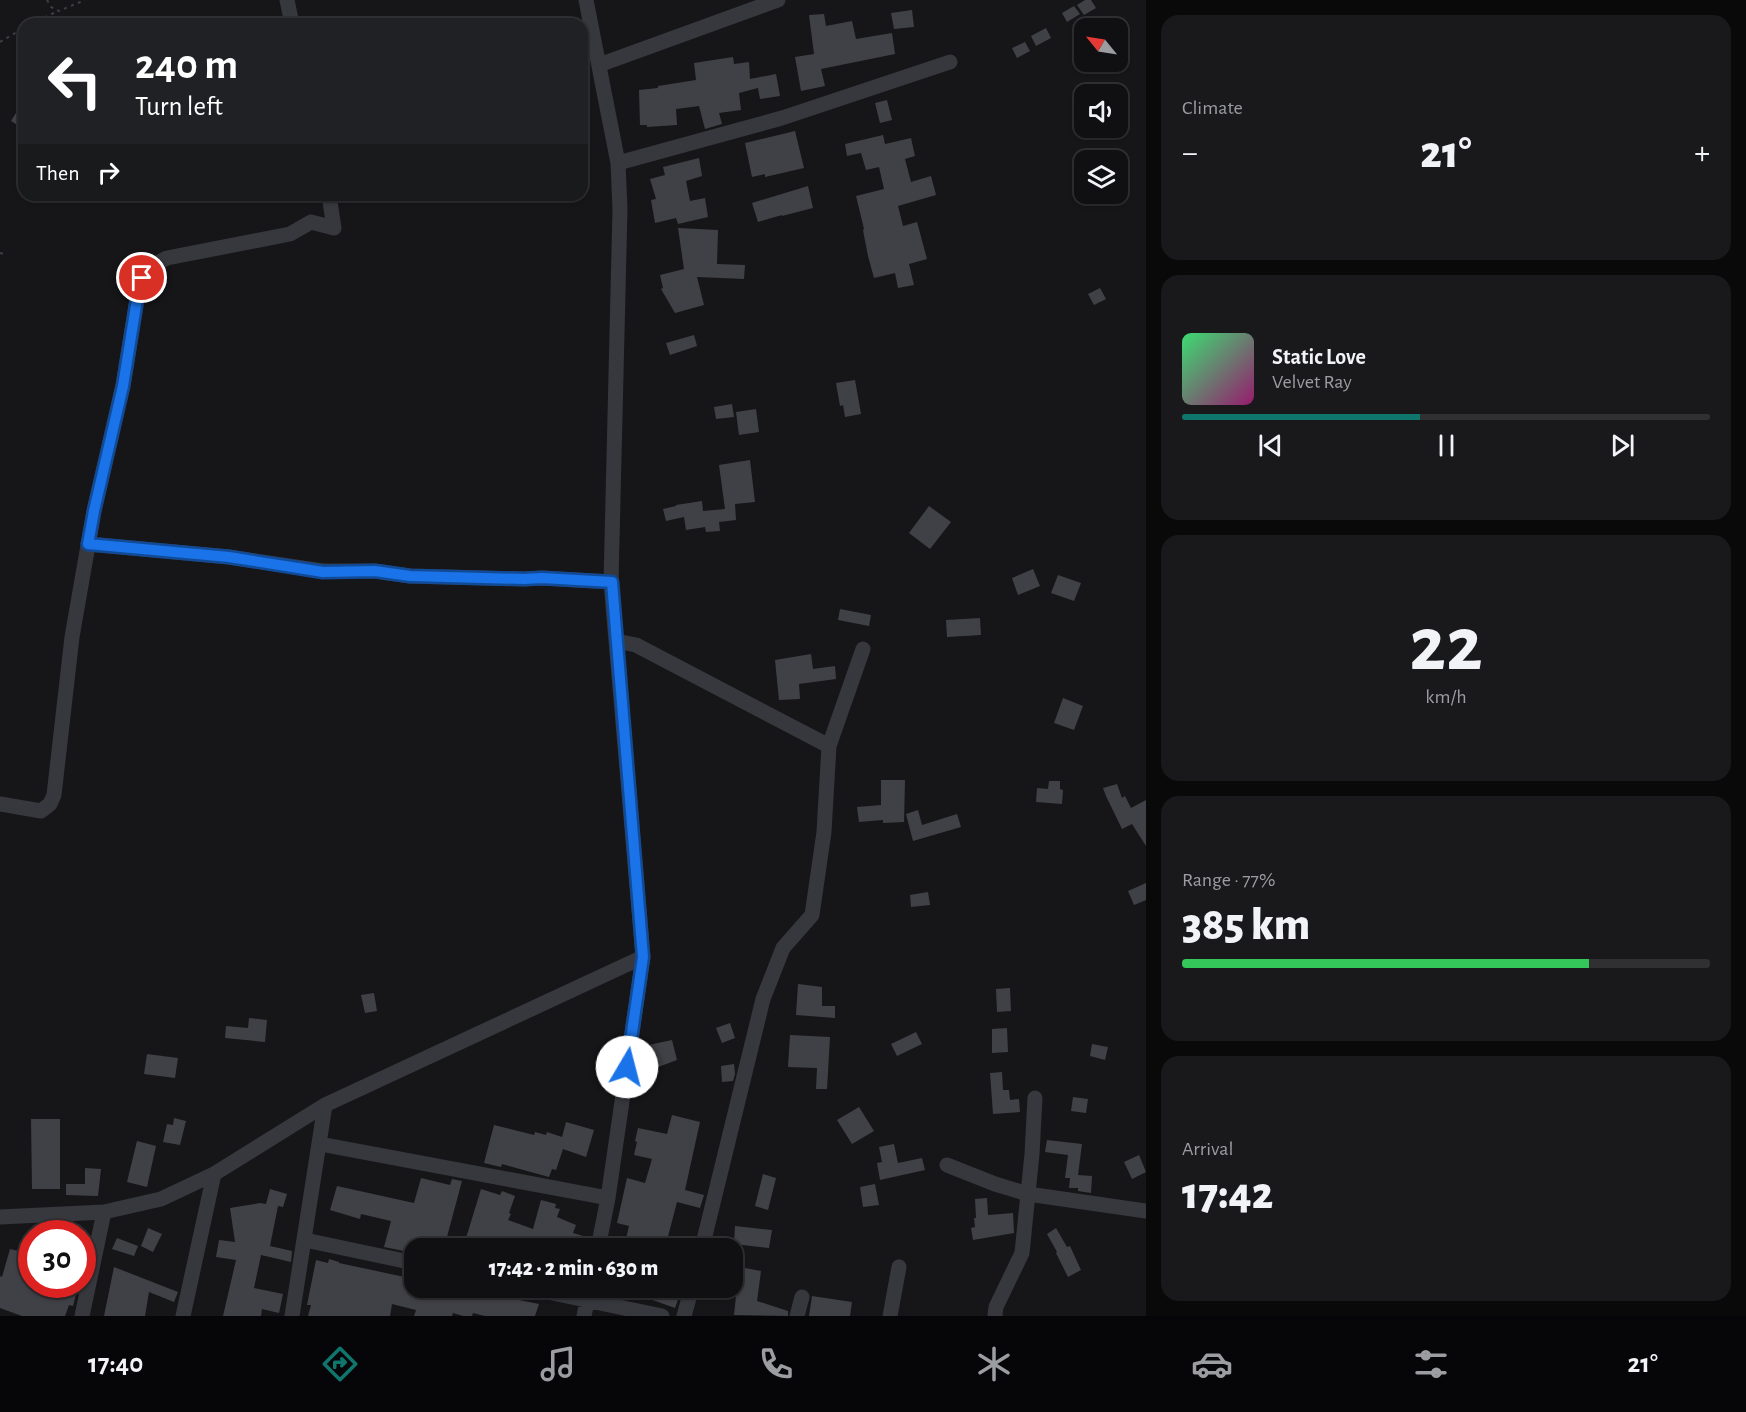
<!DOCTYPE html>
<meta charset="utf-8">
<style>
:root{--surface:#101013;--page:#19191c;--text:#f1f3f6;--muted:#9c9da0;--line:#303033;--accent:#0f766e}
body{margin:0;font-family:"Alegreya Sans",sans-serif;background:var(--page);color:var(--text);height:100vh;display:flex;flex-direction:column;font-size:22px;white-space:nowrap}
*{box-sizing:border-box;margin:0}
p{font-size:20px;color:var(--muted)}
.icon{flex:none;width:33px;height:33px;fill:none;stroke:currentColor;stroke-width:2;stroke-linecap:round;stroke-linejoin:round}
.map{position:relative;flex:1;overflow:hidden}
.panel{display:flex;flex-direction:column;gap:15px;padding:15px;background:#09090a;width:600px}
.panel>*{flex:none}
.guide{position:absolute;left:18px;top:18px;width:570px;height:183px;border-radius:18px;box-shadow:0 2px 4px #0004,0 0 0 2px var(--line);background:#202124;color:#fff;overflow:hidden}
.needle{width:39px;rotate:300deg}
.buttons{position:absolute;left:1074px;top:18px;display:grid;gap:12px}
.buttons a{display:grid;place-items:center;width:54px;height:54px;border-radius:12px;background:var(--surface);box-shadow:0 2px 4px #0004,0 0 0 2px var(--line);font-size:30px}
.speed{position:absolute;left:18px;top:1220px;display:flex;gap:12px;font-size:30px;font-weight:700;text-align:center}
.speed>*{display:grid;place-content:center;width:78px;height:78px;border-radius:50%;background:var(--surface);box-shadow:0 2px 4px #0004,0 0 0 2px var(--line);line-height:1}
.speed .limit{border:9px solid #d22;background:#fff;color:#111}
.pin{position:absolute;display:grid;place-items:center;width:51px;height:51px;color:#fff;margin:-26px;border:3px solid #fff;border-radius:50%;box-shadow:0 2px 6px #0007}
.me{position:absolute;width:66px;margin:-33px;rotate:8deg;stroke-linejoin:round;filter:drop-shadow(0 0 4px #0008)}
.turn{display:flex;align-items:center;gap:21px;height:126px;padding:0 18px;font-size:27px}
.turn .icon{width:78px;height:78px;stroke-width:2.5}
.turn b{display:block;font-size:42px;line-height:51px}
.then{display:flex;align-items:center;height:57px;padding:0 18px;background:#0003;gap:12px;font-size:22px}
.big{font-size:45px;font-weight:800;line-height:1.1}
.panel .widget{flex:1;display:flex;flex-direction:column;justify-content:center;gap:9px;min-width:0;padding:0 21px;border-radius:18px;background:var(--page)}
.panel .dial{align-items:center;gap:0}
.dial b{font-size:78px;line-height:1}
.song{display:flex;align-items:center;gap:18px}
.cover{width:72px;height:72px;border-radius:9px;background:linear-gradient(135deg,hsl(140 70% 55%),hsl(320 70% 35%))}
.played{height:6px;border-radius:3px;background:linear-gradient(90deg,var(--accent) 45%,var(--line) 45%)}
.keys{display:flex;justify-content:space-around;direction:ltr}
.heat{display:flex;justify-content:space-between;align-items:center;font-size:33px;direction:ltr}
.charge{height:9px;border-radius:4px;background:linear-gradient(90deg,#34c759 77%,var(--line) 0)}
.trip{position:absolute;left:404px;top:1238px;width:339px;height:60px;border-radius:18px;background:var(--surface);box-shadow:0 2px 4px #0004,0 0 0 2px var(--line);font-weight:800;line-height:60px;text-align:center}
.tab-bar{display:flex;height:96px;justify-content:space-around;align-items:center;background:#060608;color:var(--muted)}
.tab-bar .icon{width:42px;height:42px}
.tab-bar .current{color:var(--accent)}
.tab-bar b{font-size:27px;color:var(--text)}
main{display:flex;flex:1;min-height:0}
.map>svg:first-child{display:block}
.building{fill:#404146}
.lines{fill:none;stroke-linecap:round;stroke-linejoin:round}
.path{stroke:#3d3f45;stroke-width:2;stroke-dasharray:3 4.5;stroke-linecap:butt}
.minor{stroke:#37383e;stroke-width:15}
.route-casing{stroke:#114b97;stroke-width:15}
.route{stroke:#1a73e8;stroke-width:10}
</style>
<main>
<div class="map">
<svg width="1146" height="1316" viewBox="0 0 1146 1316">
<rect width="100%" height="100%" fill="#161619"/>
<path class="building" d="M1085 0H1091L1096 8 1084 15 1077 5Z
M1074 6 1080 14 1067 22 1062 13Z
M912 10 914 27 894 29 891 13Z
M824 14 826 26 852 21 856 39 892 33 895 54 821 69 825 86 801 91 795 57 814 54 809 15Z
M1046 28 1051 38 1036 46 1031 36Z
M1025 42 1030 51 1017 58 1012 48Z
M733 57 734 64 749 62 750 79 776 74 780 96 760 99 758 88 739 93 741 110 719 113 722 124 705 129 699 106 676 109 677 125 647 127V125H640L639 90 658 88V86L696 80 694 63Z
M24 100V129L11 121Z
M887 100 892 120 880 123 875 103Z
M795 131 804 168 765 177V174L752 177 745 143Z
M883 135 885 144 911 138 915 156 905 159 911 182 931 176 936 195 898 206 903 226 917 222 927 259 909 264 914 285 898 288 895 273 874 278 868 256 863 230 864 229 856 196 884 189 879 167 866 170 861 153 847 156 845 144Z
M699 158 702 176 686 181 690 201 705 198 708 217 678 224 676 218 655 223 651 200 656 199 650 179 665 175 663 167Z
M808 186 813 208 782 216V215L758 222 752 203Z
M678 228 718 230 717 264 745 265 744 279 697 277 704 305 675 313 661 289 663 288 660 275 684 269Z
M1100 288 1106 299 1094 305 1088 294Z
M694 335 697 346 670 355 666 343Z
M855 380 861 414 845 417 843 405 840 406 836 383Z
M732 404 734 417 716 419 714 407Z
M756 409 759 432 739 435 736 412Z
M750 460 755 502 735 504 736 520 719 522 720 531 706 532 705 527 686 530 684 517 666 521 663 509 676 506V505L702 501 703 511 725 509 719 465Z
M929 506 951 522 930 549 909 533Z
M1033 569 1040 586 1018 595 1012 578Z
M1058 575 1081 583 1074 601 1051 593Z
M840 609 871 615 869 626 838 620Z
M980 618 981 635 947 637 946 620Z
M811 654 813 669 835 666 836 679 799 684 800 699 779 700 775 660Z
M1063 698 1083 706 1074 730 1054 723Z
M881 780H905L904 822 883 823V820L859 822 857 807 881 805Z
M1049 781H1060V789L1063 790 1062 804 1036 802 1037 788 1048 789Z
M1117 784 1122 798 1125 796 1131 808 1146 800V846L1132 824 1122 829 1106 796 1103 788Z
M918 810 922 825 957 814 961 827 913 841 906 814Z
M1146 883V900L1134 905 1128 891Z
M928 892 930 905 911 907 910 895Z
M798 984 822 987V1006H835V1018L796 1015Z
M1010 988 1011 1011 997 1012 996 989Z
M374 993 377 1011 365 1013 361 995Z
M249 1018 267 1020 265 1042 225 1038 226 1026 248 1028Z
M730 1023 735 1038 722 1043 716 1028Z
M1007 1028 1008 1052 992 1053V1029Z
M916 1032 922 1044 897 1056 891 1044Z
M790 1035 830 1037 827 1089H816L817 1068 788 1067Z
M672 1040 677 1060 650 1070 644 1046Z
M1092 1044 1108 1047 1105 1060 1090 1056Z
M147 1054 178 1058 175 1078 144 1074Z
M734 1064 735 1074 733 1081 722 1082 721 1066Z
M1002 1072 1003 1090H1009L1010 1100 1019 1099 1020 1112 993 1114 990 1073Z
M1073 1097 1088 1099 1086 1113 1071 1111Z
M859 1107 874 1131 852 1144 837 1120Z
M672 1115 700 1122 685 1190 704 1195 700 1208 677 1202 665 1248H624L629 1226 617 1223 627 1178 645 1183 652 1159 634 1155 637 1142 635 1141 638 1128 667 1134Z
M174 1118 186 1121 180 1145 163 1142 167 1124 173 1125Z
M31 1119H60V1189H32Z
M566 1122 594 1130 586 1157 563 1149 556 1170 552 1169 549 1177 502 1164 501 1167 484 1163 494 1125 534 1135 535 1132 546 1135 547 1132 562 1137Z
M1047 1140 1082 1144 1078 1175 1092 1176 1091 1193 1078 1191V1188H1069L1070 1178H1065L1068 1155 1045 1152Z
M137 1141 156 1146 147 1187 127 1182Z
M894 1144 898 1163 922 1158 925 1170 880 1180 877 1163 882 1162 879 1147Z
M1139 1155 1146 1172 1132 1179 1124 1162Z
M85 1168 101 1169 98 1196 66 1195V1184H85Z
M763 1174 776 1178 768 1210 755 1206Z
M421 1178 450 1185 452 1179 462 1181 444 1248H414V1253L384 1247 391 1221 361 1214 360 1219 330 1210 337 1186 414 1203Z
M875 1184 879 1205 863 1207 860 1187Z
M270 1189 287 1194 283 1207 278 1206 270 1246 292 1251 291 1262 261 1255 254 1288 283 1294 279 1313 262 1309 261 1316H223L236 1260 216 1257 219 1240 235 1242 230 1208 260 1203 266 1204Z
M481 1189 500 1195 502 1191 515 1196 509 1213 511 1214 508 1220 533 1229 541 1200 556 1204 555 1208 560 1209 557 1217 576 1225 573 1233 590 1238 588 1248H463Z
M987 1198 988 1215 1013 1213 1014 1233 973 1240 971 1228 975 1227 974 1218H976L975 1199Z
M735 1226 772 1230 769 1248 734 1244Z
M148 1228 162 1234 153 1252 141 1246Z
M1056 1228 1067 1247 1070 1246 1081 1270 1068 1277 1056 1253 1057 1252 1047 1234Z
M117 1238 138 1246 134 1256 112 1249Z
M10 1249 32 1254 27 1275 32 1277V1284H56L77 1290 73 1306 69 1305 65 1316H22L0 1308V1276L2 1277Z
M329 1259 339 1262V1263L414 1279V1287L445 1294 446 1290 462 1294 463 1291 489 1299 490 1294 539 1304 535 1316H485L473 1313 472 1316H463L453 1313 452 1316H414L416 1310 392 1304 390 1316H308L311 1305H307L316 1260 328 1263Z
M114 1267 178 1292 174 1302 149 1292 145 1316H104Z
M745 1268 761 1271 757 1301 788 1311V1316L734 1315 736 1296 730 1295 731 1287 732 1284 742 1285Z
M626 1287H669L681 1291 675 1308 647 1298V1296L625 1290Z
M812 1296 852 1302 850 1316H809Z"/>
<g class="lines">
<path class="path" d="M47 0 51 7 59 11 85 0
M31 24 58 11
M0 42 24 28
M0 253 4 254"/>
<path class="minor" d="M287 0 292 24
M586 0 618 163 620 209 611 582 643 957 608 1198 598 1248
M599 65 778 0
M618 163 782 118 950 62
M88 544 229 557 323 571H375L410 576 524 579 542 578 611 582
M616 641 636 645 829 746 824 832 812 915 783 948 763 999 702 1248
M829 746 863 649
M0 804 41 811 50 804 54 795 72 637 94 511 123 385 139 287C147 268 149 267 167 258L290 234 311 222 334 228 329 195
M320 1144 608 1198
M947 1165 995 1184 1028 1194 1146 1211
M0 1217 104 1212 161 1199 214 1174 325 1105 643 957
M305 1240 414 1263
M524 1287 662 1316
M82 1316 104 1212
M183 1316 214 1174
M292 1316 325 1105
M584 1316 590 1287
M684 1316 692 1287
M797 1316 802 1297
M890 1316 899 1267
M995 1316 996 1307 1022 1253 1032 1154 1035 1098"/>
</g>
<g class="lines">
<defs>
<path id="route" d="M142 278 139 287 123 386 94 511 88 544 229 557 323 572 375 571 410 576 524 579 542 578 612 582 643 957 627 1067"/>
</defs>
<use href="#route" class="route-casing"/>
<use href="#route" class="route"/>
</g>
</svg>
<div class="buttons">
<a><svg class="needle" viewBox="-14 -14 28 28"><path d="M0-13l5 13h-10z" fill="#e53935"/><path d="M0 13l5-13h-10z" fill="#9c9da0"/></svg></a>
<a><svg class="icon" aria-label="sound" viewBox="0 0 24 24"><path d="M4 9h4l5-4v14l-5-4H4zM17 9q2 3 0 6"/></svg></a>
<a><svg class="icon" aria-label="layers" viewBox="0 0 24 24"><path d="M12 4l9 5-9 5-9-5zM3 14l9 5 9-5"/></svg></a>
</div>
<div class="speed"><div class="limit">30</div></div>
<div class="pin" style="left:142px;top:278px;background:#d93025"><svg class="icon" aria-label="arrive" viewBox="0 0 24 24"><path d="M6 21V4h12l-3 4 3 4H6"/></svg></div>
<svg class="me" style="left:627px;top:1067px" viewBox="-20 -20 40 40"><circle r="19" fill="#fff"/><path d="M0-13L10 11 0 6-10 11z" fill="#1a73e8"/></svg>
<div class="trip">17:42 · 2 min · 630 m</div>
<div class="guide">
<div class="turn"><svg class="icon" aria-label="left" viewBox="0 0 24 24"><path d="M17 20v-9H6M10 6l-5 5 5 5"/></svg><div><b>240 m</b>Turn left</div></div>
<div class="then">Then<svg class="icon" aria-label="right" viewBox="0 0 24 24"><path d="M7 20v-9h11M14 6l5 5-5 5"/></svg></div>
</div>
</div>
<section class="panel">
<div class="widget"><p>Climate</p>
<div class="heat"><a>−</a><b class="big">21°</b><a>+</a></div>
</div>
<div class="widget">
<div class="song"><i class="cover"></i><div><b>Static Love</b><p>Velvet Ray</p></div></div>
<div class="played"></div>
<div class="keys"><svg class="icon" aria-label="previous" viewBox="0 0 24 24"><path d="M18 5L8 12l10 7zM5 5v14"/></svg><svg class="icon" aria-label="pause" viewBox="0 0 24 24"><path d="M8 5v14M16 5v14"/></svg><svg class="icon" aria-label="next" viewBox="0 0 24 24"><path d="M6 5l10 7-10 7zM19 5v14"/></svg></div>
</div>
<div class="widget dial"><b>22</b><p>km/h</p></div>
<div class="widget"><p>Range · 77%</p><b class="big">385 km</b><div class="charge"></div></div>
<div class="widget"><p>Arrival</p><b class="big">17:42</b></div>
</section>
</main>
<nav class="tab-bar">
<b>17:40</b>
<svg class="icon current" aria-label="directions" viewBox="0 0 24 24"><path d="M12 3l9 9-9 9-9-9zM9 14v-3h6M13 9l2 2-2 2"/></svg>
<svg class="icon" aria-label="music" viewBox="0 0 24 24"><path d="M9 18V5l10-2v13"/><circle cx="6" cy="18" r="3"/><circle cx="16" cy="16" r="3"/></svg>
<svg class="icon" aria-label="phone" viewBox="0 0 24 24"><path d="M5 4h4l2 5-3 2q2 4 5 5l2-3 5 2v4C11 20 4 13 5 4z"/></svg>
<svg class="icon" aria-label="climate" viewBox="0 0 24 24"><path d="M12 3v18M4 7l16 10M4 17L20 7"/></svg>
<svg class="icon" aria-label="car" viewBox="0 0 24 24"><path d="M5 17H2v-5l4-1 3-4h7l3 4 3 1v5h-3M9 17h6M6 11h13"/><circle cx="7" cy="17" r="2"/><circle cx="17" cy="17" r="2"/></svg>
<svg class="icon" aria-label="filters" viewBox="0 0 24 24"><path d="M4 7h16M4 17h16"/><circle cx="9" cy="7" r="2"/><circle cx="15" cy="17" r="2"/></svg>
<b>21°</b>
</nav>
